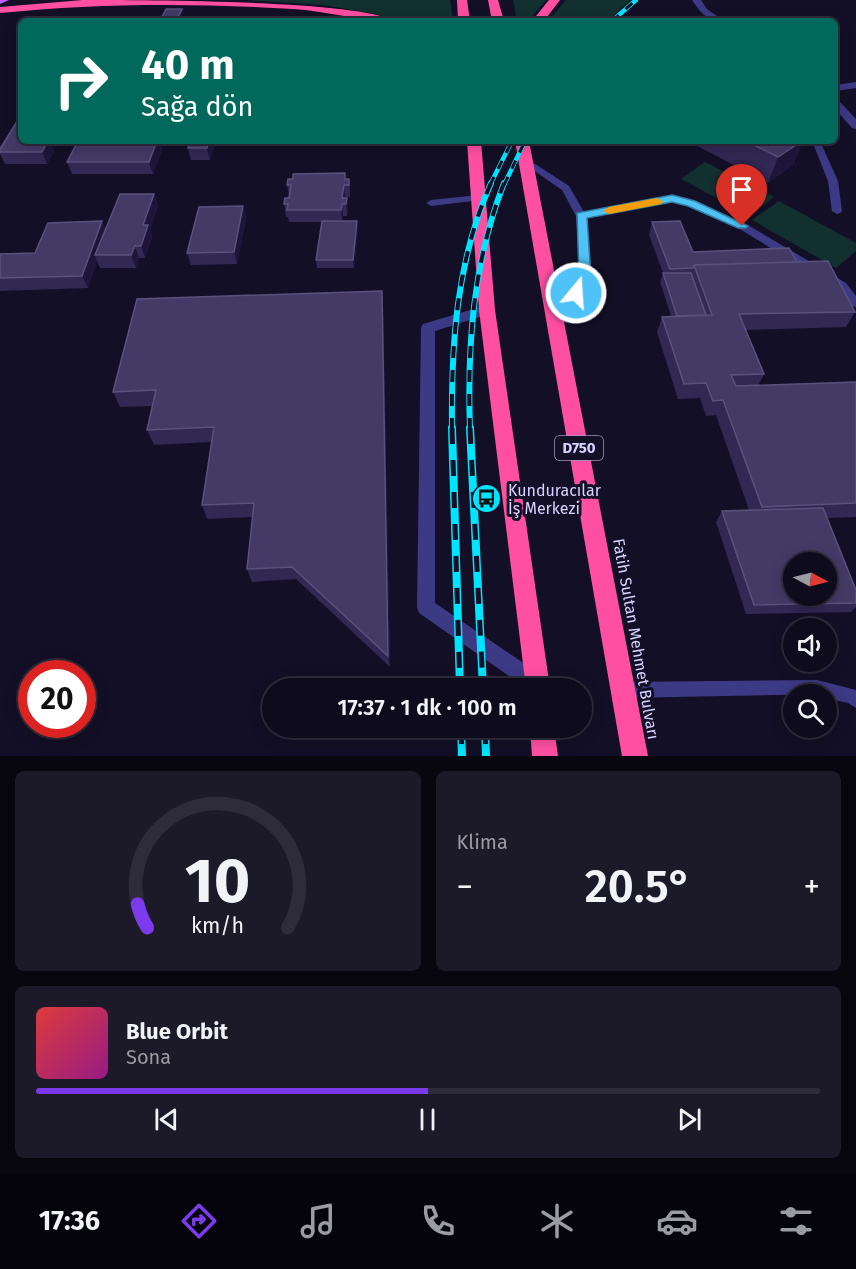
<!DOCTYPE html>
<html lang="tr">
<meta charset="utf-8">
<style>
:root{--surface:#0e0b1c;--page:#1c1929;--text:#f1f3f6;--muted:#9b9ba3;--line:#2e2b3b;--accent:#7c3aed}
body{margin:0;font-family:"Fira Sans",sans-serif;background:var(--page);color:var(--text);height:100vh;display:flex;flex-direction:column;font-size:22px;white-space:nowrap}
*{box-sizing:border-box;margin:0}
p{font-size:20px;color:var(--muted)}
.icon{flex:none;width:33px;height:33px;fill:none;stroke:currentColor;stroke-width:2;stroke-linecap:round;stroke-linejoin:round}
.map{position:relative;height:756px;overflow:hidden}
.sheet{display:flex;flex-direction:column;gap:15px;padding:15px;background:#08060f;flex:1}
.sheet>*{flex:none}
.guide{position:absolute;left:18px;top:18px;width:820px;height:126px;border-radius:9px;box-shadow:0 3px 15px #0003,0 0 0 2px var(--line);background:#00695c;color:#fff;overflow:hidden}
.needle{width:39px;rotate:97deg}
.buttons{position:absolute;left:783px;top:552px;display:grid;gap:12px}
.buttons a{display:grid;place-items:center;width:54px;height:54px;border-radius:50%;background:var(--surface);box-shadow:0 3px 15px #0003,0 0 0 2px var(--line);font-size:30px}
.speed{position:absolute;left:18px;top:660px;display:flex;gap:12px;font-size:30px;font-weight:700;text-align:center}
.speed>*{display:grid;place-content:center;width:78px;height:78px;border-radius:50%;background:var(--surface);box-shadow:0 3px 15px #0003,0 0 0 2px var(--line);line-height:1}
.speed .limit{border:9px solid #d22;background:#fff;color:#111}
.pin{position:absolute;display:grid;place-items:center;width:51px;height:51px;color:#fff;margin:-62px -26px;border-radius:50% 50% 50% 0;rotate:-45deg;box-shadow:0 0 6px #0007}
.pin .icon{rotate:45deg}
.me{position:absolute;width:66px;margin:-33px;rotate:18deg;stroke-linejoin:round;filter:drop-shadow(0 0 4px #0008)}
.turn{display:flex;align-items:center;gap:21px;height:126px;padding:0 24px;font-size:27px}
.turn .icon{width:78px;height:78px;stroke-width:2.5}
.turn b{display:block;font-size:42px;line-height:51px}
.big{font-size:45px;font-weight:600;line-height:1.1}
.sheet .tile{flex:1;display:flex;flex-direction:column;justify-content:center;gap:9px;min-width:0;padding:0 21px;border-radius:9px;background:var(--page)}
.sheet .dial{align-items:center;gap:0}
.dial svg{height:156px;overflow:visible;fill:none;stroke:var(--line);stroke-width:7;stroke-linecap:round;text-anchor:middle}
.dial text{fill:var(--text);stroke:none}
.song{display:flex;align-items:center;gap:18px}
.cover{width:72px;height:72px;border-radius:9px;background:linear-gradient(135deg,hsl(0 70% 55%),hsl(310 70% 35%))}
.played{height:6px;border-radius:3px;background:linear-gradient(90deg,var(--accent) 50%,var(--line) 50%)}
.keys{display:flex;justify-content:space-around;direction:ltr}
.heat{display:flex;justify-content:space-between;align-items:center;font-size:33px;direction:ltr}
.sheet .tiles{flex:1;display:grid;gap:15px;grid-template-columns:1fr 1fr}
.tile:last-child{grid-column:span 2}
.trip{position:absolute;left:262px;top:678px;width:330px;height:60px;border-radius:30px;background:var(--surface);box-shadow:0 3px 15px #0003,0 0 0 2px var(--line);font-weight:600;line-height:60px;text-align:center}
.dock{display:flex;height:96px;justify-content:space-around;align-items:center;background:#06040b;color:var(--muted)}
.dock .icon{width:42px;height:42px}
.dock .active{color:var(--accent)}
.dock b{font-size:27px;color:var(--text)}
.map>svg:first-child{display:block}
.green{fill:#12302f}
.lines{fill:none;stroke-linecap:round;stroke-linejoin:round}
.lane{fill:#3d3a85;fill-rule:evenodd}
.street{fill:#3d3a85;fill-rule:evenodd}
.primary{fill:#c25bff;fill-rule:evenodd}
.highway{fill:#ff4fa3;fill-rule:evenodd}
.rail-far2-casing{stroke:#00e5ff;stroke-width:4.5}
.rail-far1-casing{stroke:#00e5ff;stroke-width:6}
.rail-casing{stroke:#00e5ff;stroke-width:8}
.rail-far2{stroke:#130f26;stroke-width:3;stroke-dasharray:9;stroke-linecap:butt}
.rail-far1{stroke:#130f26;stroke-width:4;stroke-dasharray:12;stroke-linecap:butt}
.rail{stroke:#130f26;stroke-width:5;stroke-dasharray:16;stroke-linecap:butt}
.wall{fill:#312854}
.shaded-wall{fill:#1d163a}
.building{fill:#433a66;stroke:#5a527e;stroke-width:1.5;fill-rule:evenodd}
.route{fill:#4fc3f7;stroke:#337fa1;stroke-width:1.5}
.slow{fill:#f59e0b}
.labels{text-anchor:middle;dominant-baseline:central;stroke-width:6;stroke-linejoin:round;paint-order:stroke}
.shield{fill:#130f26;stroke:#9e99be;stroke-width:1.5}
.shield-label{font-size:15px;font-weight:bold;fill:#d9d4ff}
.poi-label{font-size:16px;fill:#d9d4ff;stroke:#130f26;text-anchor:start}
.street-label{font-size:16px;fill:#d9d4ff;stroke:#130f26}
</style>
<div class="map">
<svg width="856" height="756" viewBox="0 0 856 756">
<rect width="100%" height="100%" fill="#130f26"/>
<path class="green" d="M246 0H450L453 21H399L376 14 323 5Z
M513 0H546L528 21H513L517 20Z
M566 0H631L607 21H548Z
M705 162 774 197 750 216 681 179Z
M779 201 856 243V251L836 268 752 220Z"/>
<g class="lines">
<path class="lane" d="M812 141H820L838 181 842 211 840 213 837 214 832 211 828 181Z
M526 158 569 186 584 212 672 196 694 201 746 224 846 283 856 296V307L852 306 838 289 738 228 688 205 672 202 586 218 590 276 561 330H553L551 327 580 276 576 216 562 190 523 163 521 161Z
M478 195 483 198 481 200 431 206 426 203 431 200Z
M817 680 856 690V708L848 703 826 698V694L622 698 616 696 614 690 616 684 622 682Z"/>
<path class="street" d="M692 0H701L707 9 724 21C707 21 701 13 692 0Z
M856 82V88L836 91V85Z
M836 101 840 102 856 119V129L852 128 836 110Z
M487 305 494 310 492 313 435 331V603L544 677 547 684 545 688H526L419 613 417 607 421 328 423 324Z"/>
<path class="primary" d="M0 0H9L0 4Z"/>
<path class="highway" d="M83 0C135 0 360 0 393 21 359 21 326 11 293 9 195 3 97 3 0 13V7Z
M457 0H467L470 21H458Z
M488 0H498L504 21H492Z
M549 0H560L544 21H532Z
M467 141H481L495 310 550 688H526L479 310Z
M515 141H529L648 756H622Z
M530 728H554L558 756H532Z"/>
<defs>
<path id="rail-far2" d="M612 21 636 0
M490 185 512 141
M504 185 525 141"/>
<path id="rail-far1" d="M452 430C451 345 456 262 491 183
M470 430C467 345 473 263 504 183"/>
<path id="rail" d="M452 428 460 688
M470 428 483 688
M461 728 462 756
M485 728 486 756"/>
</defs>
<use href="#rail-far2" class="rail-far2-casing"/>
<use href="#rail-far1" class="rail-far1-casing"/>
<use href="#rail" class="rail-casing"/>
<use href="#rail-far2" class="rail-far2"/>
<use href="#rail-far1" class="rail-far1"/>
<use href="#rail" class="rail"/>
</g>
<path class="wall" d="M182 9 183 12 179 21H163L162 17Z
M21 141H51L50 142 54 151 47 164H5L0 154V149Z
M216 141 210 160H191L188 148Z
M688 141H803L793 165 768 183Z
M162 149 153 174H72L67 162Z
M349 179 350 191V197H345V198L348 210 347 216H343V221L358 229 354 268H317L316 260 322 222H289L288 217H286L284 204 289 197 287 185Z
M154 194 158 206 150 230 152 237 145 258H139L136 268H100L97 261 88 288 0 291V254L35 253 105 230Z
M243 206 246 218 237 264 191 265 187 253Z
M652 222 693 252 797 262 855 312 846 327 745 330 764 374 758 386 856 382V517L827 518 856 590V607L851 612 746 614 716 522 722 511 749 510 716 415 706 416 700 398 678 399 657 332 662 317 671 316 660 282 663 273 649 235Z
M383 306 390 667 296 579 252 582 247 569 253 517 207 519 202 505 211 442 154 445 147 430 152 406 120 407 113 392Z"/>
<path class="shaded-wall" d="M182 9 183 12 179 21 178 17Z
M41 141H51L50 142 54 151 47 164 42 152Z
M157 141H160L162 149 153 174 149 162Z
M209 141H216L210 160 207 148Z
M802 141H803L793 165 768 183 778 157Z
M344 185 345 197 344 204 342 198Z
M154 194 158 206 150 230 152 237 145 258 141 246 143 225Z
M347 198 348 210 347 216 346 204Z
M342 204 343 216 342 222 341 210Z
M243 206 246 218 237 264 234 252Z
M102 221 107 233 95 255 97 261 88 288 82 276Z
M357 221 358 229 354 268 353 260Z
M135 246 139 258 136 268 131 255Z
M382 291 383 306 390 667 388 656Z"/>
<path class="building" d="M166 9H182L178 17H162Z
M21 115V141H48L42 152H0V149Z
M78 141H157L149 162H67Z
M190 141H209L207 148H188Z
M746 141H802L778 157Z
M345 173V179H349V185H344L342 198H347L346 204H342L341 210H287L288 204H284L285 198H289L291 185H287L288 179H293V174Z
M120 194H154L143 225H148L141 246H135L131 255H95Z
M243 206 234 252 187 253 199 207Z
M102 221 82 276 0 278V254L35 253 48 223Z
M322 221H357L353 260H316Z
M680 221 693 252 789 248 797 262 694 265 693 268 670 269 652 222Z
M828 261 855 312 739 314 764 374 731 375 736 386 856 382V503L762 507 723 400 713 401 706 383 684 384 662 317 712 315 694 265Z
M663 273H691L706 315 677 316Z
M382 291 388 656 292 567 247 569 254 503 202 505 214 427 147 430 156 390 113 392 137 299Z
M823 508 856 590V603L754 605 722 511ZM794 562H826V596H794Z"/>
<path class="route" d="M672 195 695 201 748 226 746 228H738L688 206 672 202 587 218 591 276 580 296H571L570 293 579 276 577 213Z"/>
<path class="slow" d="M657 198 663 202 661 204 609 214 603 211 609 207Z"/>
<defs>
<symbol id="bus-disc" viewBox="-11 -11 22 22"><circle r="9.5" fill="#00e5ff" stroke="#130f26"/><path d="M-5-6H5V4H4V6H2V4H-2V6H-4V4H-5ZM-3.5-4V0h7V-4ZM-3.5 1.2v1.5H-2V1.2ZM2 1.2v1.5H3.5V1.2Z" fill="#111"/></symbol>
</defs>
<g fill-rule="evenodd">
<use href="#bus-disc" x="470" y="482" width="33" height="33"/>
</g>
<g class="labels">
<rect class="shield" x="555" y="436" width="48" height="24" rx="4.5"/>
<g class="shield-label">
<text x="579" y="448">D750</text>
</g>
<g class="poi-label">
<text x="508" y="490">Kunduracılar<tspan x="508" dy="18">İş Merkezi</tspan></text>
</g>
<g class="street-label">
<text transform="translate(636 639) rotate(80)">Fatih Sultan Mehmet Bulvarı</text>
</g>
</g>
</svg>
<div class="buttons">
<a><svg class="needle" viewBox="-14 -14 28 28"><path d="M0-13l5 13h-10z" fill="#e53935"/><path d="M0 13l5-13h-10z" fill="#9b9ba3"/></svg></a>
<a><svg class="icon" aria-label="sound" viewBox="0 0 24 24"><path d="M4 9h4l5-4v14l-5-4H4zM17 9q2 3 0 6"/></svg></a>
<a><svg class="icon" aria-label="search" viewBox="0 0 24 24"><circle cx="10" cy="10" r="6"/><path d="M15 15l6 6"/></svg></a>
</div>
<div class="speed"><div class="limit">20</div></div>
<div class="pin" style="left:742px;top:226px;background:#d93025"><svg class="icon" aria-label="arrive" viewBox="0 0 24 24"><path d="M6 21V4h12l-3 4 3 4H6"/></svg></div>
<svg class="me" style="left:576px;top:293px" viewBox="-20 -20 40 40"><circle r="17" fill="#4fc3f7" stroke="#fff" stroke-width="3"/><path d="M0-11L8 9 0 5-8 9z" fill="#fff"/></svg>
<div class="trip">17:37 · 1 dk · 100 m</div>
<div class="guide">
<div class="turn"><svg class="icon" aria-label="right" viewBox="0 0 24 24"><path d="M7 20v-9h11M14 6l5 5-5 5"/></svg><div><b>40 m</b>Sağa dön</div></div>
</div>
</div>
<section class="sheet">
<div class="tiles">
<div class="tile dial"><svg viewBox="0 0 100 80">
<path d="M14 69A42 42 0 1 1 86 69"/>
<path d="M14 69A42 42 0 0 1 9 57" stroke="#7c3aed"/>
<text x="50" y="56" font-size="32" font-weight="700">10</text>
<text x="50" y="72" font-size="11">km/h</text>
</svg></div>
<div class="tile"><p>Klima</p>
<div class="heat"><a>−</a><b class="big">20.5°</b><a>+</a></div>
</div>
<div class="tile">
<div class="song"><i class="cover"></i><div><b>Blue Orbit</b><p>Sona</p></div></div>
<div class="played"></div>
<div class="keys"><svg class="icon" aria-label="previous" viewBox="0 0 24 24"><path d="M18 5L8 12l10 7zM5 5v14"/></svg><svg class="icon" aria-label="pause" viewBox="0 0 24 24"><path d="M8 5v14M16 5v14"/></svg><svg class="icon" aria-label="next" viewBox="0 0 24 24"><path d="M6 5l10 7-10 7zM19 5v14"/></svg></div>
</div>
</div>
</section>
<nav class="dock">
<b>17:36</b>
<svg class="icon active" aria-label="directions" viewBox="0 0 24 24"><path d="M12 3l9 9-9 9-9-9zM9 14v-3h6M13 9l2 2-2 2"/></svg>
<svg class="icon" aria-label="music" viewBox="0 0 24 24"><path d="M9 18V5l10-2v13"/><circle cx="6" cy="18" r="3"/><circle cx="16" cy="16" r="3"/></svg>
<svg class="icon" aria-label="phone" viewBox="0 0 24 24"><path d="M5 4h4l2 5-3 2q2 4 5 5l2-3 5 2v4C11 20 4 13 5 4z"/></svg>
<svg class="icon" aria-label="climate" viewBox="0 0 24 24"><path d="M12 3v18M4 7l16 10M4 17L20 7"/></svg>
<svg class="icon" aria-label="car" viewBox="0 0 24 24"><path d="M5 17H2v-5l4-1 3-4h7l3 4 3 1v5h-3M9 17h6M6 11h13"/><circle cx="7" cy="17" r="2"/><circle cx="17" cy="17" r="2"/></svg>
<svg class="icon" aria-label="filters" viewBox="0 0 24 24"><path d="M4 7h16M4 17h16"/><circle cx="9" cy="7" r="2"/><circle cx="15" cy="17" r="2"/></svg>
</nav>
